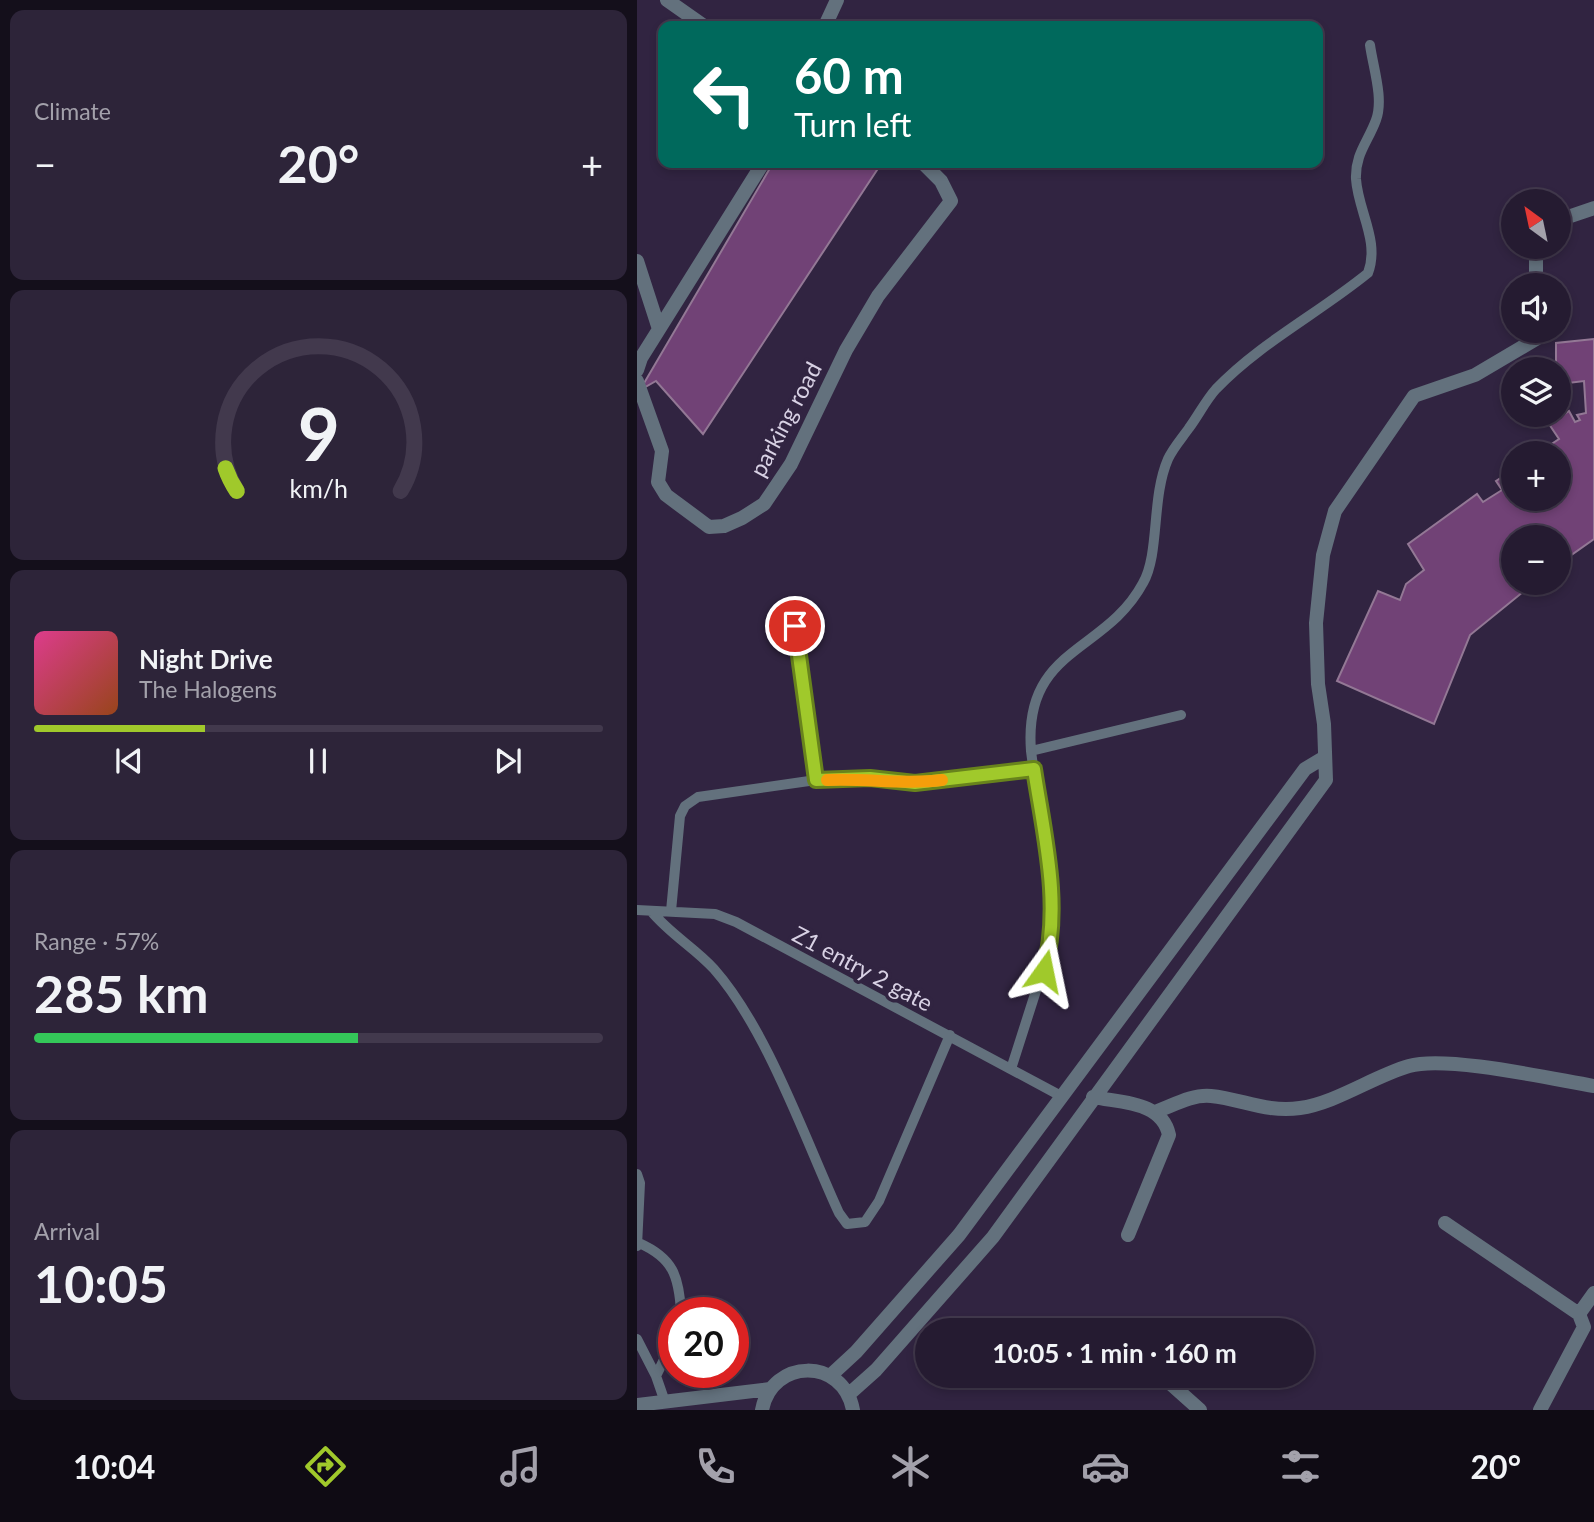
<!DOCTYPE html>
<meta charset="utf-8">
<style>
:root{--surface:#251b31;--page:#2d2439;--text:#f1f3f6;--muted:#a3a1ab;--line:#42394d;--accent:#a0c92b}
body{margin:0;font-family:Lato,sans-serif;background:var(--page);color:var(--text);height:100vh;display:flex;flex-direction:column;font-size:26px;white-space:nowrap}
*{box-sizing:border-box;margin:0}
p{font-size:23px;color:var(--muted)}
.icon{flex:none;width:38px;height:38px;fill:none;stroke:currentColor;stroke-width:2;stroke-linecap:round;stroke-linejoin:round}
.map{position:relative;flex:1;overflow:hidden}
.panel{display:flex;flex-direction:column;gap:10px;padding:10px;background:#140f1b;width:637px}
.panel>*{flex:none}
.top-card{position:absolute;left:21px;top:21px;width:665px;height:147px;border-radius:14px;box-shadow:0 4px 10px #0003,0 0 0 2px var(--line);background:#00695c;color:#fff;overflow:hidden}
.needle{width:46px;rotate:327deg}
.fabs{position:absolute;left:864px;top:189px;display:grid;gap:14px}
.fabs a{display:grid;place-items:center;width:70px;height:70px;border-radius:50%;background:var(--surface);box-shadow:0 4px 10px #0003,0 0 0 2px var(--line);font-size:35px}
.speed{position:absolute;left:21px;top:1297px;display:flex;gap:14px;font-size:35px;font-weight:700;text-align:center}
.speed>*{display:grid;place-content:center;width:91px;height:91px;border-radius:50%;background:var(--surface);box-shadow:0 4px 10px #0003,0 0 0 2px var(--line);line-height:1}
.speed .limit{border:10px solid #d22;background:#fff;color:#111}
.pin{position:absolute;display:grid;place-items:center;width:60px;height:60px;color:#fff;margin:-30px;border:4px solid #fff;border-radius:50%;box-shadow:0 2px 7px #0007}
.me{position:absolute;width:77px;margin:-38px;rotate:12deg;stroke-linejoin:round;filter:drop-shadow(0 0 5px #0008)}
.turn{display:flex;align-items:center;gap:24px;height:147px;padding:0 21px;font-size:32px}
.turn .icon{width:91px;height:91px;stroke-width:2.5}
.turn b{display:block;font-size:49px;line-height:60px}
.big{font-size:52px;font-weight:700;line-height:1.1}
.panel .tile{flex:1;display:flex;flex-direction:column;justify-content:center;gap:10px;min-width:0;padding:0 24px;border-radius:14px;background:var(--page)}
.panel .dial{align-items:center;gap:0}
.dial svg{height:182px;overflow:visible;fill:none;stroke:var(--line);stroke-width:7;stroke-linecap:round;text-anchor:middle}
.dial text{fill:var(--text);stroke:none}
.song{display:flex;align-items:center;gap:21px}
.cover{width:84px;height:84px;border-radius:10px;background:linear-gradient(135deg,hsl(330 70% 55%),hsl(20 70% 35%))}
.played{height:7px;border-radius:4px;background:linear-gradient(90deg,var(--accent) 30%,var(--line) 30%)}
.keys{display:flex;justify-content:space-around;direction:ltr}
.heat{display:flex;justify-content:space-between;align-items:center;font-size:38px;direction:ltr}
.charge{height:10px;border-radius:5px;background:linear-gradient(90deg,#34c759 57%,var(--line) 0)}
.trip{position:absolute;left:278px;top:1318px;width:399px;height:70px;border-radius:35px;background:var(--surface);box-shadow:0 4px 10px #0003,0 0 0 2px var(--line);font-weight:700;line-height:70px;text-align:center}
.tabs{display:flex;height:112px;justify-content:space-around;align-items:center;background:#0f0b14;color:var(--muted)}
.tabs .icon{width:49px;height:49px}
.tabs .active{color:var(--accent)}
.tabs b{font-size:32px;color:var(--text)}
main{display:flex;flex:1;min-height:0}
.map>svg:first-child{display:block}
.building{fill:#714276;stroke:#937895;stroke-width:2}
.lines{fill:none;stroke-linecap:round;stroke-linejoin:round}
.service{stroke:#63717d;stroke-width:10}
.minor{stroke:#63717d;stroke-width:14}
.route-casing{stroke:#68831c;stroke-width:18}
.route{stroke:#a0c92b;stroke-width:12}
.slow{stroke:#f59e0b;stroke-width:12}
.labels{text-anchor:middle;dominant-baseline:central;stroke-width:7;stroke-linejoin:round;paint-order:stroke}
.street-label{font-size:23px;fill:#d8d1e4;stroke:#312441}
</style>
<main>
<section class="panel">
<div class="tile"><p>Climate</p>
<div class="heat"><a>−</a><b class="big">20°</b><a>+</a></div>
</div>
<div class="tile dial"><svg viewBox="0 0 100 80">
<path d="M14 69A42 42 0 1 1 86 69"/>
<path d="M14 69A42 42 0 0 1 9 59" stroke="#a0c92b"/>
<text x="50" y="56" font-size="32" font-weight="700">9</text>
<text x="50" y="72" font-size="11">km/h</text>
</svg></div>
<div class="tile">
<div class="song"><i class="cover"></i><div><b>Night Drive</b><p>The Halogens</p></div></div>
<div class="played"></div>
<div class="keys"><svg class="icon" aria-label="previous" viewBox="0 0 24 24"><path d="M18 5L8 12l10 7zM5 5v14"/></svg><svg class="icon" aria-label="pause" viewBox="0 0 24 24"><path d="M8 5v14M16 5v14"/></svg><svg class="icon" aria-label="next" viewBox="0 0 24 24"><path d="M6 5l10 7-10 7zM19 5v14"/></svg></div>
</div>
<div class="tile"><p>Range · 57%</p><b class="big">285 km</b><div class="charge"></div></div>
<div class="tile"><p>Arrival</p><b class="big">10:05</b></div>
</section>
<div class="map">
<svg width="957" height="1410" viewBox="0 0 957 1410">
<rect width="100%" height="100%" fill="#312441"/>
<path class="building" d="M136 163H237L242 167 66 434 19 381 3 390Z
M957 339V539L930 558 925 551 922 552V537H877V583H897L833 635 797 724 700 681 741 591 763 600 769 584 787 570 771 544 840 494 846 502 865 490 859 481 877 469V499H922V453H901L922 439 912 424 932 411 938 422 943 420 940 415 949 413 947 381 922 384V369H914L913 364H919V343Z"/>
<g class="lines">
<path class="service" d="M158 626 179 780
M394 751 544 715
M0 910 78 914 99 922 424 1096
M14 911C34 935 58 948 77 969 130 1029 168 1139 202 1213L210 1224 228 1222 242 1201 313 1035
M34 911 43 816 48 806 61 797 179 780 233 778 278 783 397 769
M374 1069 413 947 416 917 394 751C386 647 468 654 506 583 523 553 514 498 531 459 536 448 545 438 552 428 561 416 569 400 579 389 623 343 682 313 731 273 743 241 721 211 719 179 718 154 731 142 739 120 747 99 736 67 733 45
M0 1174 3 1183 0 1246
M2 1243C36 1258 42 1276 44 1312
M0 1339 19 1376 28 1402
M19 1376 37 1339"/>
<path class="minor" d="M30 0 67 26
M188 26 200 0
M922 220 957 208
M0 261 22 329
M899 285V247
M0 370 4 358 126 163
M0 381 25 451 21 482 29 495 72 527 87 526 105 518 127 504 154 464 209 350 241 296 314 201 304 181 286 163
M456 1097C484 1103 525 1101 532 1135L491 1235
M518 1112C535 1106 555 1094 574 1096 605 1099 630 1113 663 1108 699 1103 737 1076 772 1066 809 1055 915 1079 957 1086
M808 1223 942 1314 947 1327 903 1410
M942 1314 957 1293
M193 1376 219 1352 322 1235 668 769 688 757
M525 1376 563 1410
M211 1395 239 1370 356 1237 689 780 687 724 681 684 679 623 686 555 698 511 777 396 838 375 899 339V331
M0 1405 133 1389
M125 1410C135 1358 206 1357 216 1410"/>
</g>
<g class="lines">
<defs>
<path id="route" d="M158 626 179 780 233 778 278 783 397 769C407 835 425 905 407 971"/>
</defs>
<use href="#route" class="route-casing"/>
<use href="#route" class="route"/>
<path class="slow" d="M190 780C229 778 267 785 305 780"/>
</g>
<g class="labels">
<g class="street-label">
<text transform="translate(148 419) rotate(-62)">parking road</text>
<text transform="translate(226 968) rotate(28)">Z1 entry 2 gate</text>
</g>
</g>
</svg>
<div class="fabs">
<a><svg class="needle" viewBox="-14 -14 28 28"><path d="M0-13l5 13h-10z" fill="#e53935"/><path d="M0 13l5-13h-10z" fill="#a3a1ab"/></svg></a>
<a><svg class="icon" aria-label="sound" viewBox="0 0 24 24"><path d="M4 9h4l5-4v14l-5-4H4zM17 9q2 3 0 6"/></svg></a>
<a><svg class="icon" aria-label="layers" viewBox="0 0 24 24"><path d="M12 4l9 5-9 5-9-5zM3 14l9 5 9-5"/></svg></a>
<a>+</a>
<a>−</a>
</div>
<div class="speed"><div class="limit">20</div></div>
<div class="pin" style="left:158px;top:626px;background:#d93025"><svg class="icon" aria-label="arrive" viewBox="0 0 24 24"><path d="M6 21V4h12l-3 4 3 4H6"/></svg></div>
<svg class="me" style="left:407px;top:971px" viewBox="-20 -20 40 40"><path d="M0-17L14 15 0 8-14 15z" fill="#a0c92b" stroke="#fff" stroke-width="4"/></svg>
<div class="trip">10:05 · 1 min · 160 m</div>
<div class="top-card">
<div class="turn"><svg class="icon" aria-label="left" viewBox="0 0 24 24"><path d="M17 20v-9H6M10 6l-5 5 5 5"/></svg><div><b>60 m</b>Turn left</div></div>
</div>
</div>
</main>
<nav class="tabs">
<b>10:04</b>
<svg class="icon active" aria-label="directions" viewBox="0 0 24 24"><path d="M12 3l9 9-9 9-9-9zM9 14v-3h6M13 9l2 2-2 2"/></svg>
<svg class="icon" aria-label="music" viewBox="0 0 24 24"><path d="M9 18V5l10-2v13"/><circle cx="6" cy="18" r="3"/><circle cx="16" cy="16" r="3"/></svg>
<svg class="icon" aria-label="phone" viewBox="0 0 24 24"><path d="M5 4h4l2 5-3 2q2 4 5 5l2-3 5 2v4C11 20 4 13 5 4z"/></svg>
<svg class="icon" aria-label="climate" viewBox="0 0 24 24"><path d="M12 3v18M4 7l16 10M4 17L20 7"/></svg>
<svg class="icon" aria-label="car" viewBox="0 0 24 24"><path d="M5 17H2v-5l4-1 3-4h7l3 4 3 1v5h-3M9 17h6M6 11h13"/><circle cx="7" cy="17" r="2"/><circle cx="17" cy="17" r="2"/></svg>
<svg class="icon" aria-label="filters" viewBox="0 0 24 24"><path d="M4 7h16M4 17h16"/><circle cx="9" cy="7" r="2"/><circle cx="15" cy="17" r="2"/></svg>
<b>20°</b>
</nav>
